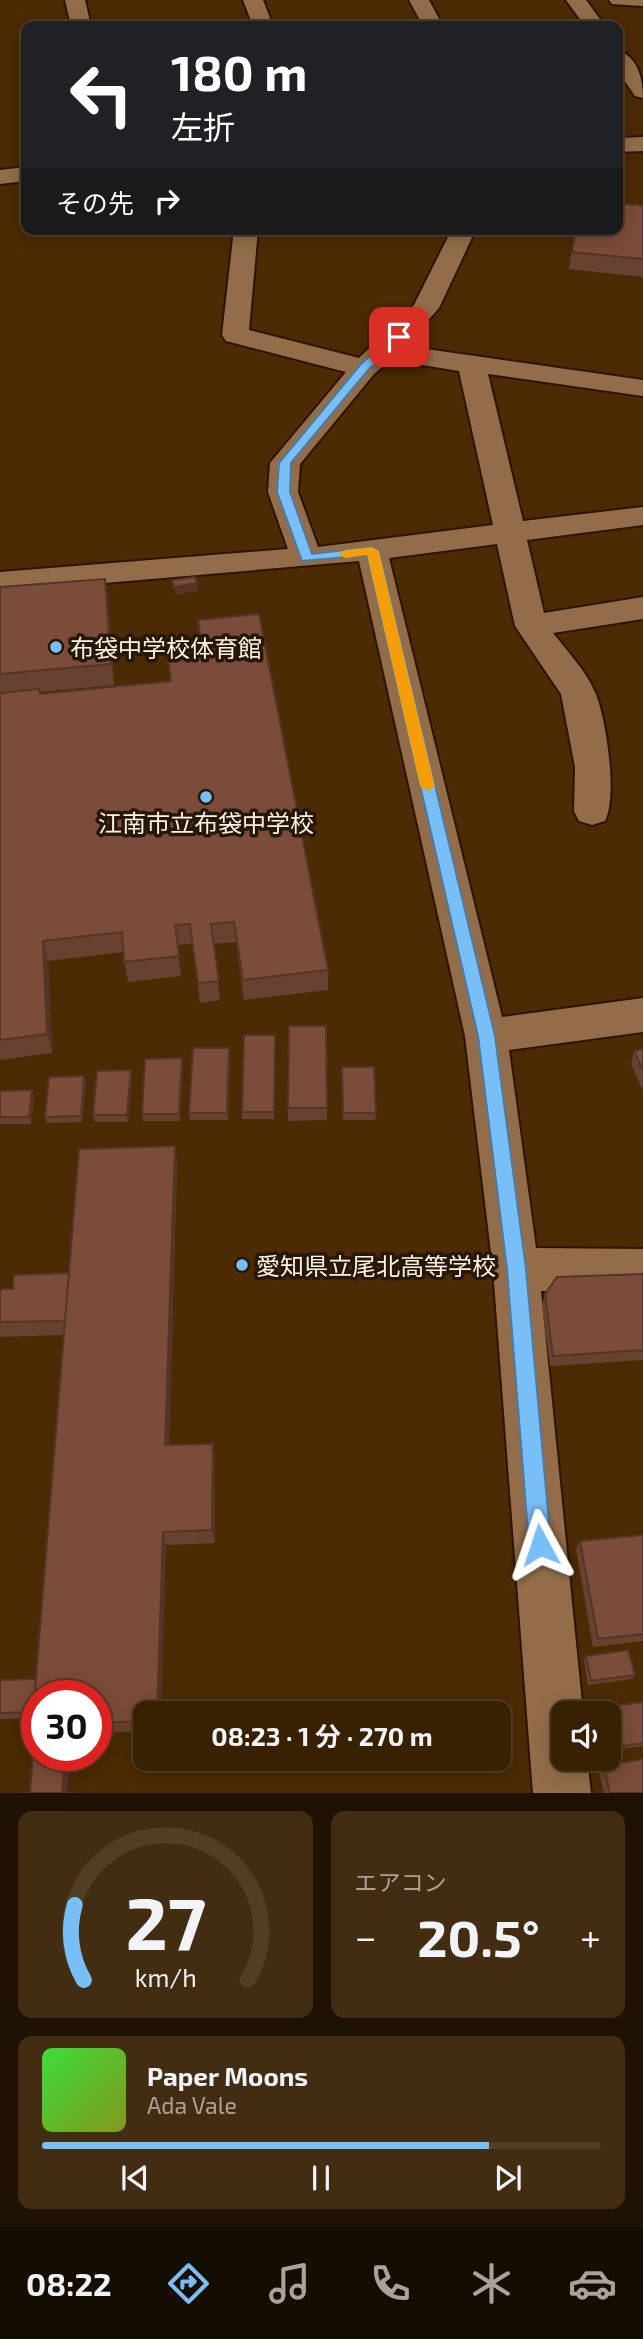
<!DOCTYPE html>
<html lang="ja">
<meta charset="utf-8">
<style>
:root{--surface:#382003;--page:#432d12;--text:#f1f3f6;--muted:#aba39a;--line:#523e25;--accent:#78bff7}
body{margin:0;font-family:"Exo 2","Noto Sans JP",sans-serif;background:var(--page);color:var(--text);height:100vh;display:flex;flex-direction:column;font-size:26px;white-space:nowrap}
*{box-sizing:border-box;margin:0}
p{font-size:23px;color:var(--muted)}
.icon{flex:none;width:38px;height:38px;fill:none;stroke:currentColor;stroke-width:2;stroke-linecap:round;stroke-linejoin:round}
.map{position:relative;height:1793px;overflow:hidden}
.panel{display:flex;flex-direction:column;gap:18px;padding:18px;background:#1f1202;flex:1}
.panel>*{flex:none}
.hud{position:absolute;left:21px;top:21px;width:602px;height:214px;border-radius:14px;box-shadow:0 4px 18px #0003,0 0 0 2px var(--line);background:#202124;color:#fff;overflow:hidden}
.buttons{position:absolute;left:551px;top:1701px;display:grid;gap:14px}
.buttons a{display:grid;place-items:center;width:70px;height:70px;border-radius:14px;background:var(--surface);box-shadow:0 4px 18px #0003,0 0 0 2px var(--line);font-size:35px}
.speed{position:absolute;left:21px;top:1680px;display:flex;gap:14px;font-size:35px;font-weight:700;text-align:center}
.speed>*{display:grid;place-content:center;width:91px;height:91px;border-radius:50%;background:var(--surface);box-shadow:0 4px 18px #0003,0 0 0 2px var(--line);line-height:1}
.speed .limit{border:10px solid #d22;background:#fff;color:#111}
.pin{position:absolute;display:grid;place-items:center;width:60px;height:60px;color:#fff;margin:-30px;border-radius:14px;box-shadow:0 4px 10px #0006}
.me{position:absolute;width:77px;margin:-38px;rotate:355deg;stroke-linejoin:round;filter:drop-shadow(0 0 5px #0008)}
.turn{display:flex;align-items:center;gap:24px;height:147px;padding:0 35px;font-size:32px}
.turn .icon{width:91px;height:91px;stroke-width:2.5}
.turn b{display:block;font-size:49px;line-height:60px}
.then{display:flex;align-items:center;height:66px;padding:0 35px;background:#0003;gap:14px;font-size:26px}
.big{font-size:52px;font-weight:700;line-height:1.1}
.panel .widget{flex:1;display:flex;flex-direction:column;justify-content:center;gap:10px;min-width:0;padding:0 24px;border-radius:14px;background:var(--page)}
.panel .dial{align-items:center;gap:0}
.dial svg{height:182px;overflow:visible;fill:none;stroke:var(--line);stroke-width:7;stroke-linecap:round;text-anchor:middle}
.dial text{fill:var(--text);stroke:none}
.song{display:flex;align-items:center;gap:21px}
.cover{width:84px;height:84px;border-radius:10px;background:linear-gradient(135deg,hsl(120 70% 55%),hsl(70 70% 35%))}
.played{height:7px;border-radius:4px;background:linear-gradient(90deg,var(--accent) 80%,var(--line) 80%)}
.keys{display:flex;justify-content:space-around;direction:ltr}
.heat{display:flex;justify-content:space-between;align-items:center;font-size:38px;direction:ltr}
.panel .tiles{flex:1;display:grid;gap:18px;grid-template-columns:1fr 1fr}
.widget:last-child{grid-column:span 2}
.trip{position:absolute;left:133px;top:1701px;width:378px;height:70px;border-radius:14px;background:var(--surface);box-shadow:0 4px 18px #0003,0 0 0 2px var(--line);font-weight:700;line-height:70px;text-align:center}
.dock{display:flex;height:112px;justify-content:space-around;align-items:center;background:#160d01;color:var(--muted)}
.dock .icon{width:49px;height:49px}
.dock .active{color:var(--accent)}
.dock b{font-size:32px;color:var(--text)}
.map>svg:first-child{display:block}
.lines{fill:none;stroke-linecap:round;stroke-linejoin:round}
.minor-casing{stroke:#2c1400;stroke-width:4}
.minor{fill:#936d4a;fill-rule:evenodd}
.wall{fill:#694131}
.shaded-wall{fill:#553528}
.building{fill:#7a4c39;stroke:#553528;stroke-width:2}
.route{fill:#78bff7;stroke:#4e7ca1;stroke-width:2}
.slow{fill:#f59e0b}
.poi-dot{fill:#78bff7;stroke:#261709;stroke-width:2.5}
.labels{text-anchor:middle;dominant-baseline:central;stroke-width:7;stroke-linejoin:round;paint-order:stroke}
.poi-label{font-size:24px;fill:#fff2e6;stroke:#261709;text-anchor:start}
</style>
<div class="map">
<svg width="643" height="1793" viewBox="0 0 643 1793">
<rect width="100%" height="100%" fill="#4b2a04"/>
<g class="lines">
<defs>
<path id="minor" d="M65 0H85L91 26H71Z
M243 0H263L273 26H253Z
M409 0H429L443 26H423Z
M566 0H586L605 26H585Z
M609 0H643V6L612 4Z
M618 51C638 56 643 80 643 98L635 96 618 71Z
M643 137V151L618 152V138Z
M26 167V181L0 184V170Z
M234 229H258L249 330 359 358 414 305 452 229H476L439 308 405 346 643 380V396L488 374 523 521 643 507V525L527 540 544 613 643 597V619L553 633C567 651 586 671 595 692 606 718 618 796 605 821L592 825 579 821 574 811 575 767 561 694 515 626 497 544 389 558 502 1017 643 998V1032L509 1050 536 1248 643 1249V1293L541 1291 583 1713H564V1759H587L591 1793H533L493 1269 465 1036 359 561 0 592V572L288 549 268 492 270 463 346 372 226 341 222 335ZM391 360 459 371 493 525 318 547 298 492 300 464 374 374Z"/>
</defs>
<use href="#minor" class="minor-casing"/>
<use href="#minor" class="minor"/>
</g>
<path class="wall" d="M643 206V277L569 269 572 252Z
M0 587 108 600 114 685 40 692V694L171 681 201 654 198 620 328 970V990L244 1000 236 942 214 944 220 1000 200 1003 193 944 177 945 181 976 128 982 123 952 48 961 52 1053 0 1060Z
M326 1026 327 1120 288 1121V1108Z
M275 1042 274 1119H242V1112Z
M643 1049V1089H642L631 1064 634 1051Z
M230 1055 228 1120H190L189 1113Z
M183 1065 180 1121H143L142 1114Z
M342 1067 376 1113 375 1120H343Z
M84 1076 86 1083 82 1122 47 1123 45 1117Z
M132 1077 128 1122H95L93 1115Z
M32 1090 34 1097 31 1124H0V1091Z
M175 1146 177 1165 169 1445 213 1444 215 1459V1543L166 1545 145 1713V1731L96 1733V1696H37V1755H70L67 1793H30L35 1729 32 1726 33 1718 0 1719V1680L36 1679 64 1335 0 1337V1289H13L69 1273Z
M643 1274V1360L550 1366 542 1305 545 1294Z
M643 1535V1641L593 1647 576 1549 580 1541Z
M586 1656 635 1675 632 1679 588 1685 584 1660Z
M643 1702V1746L621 1749 612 1710 614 1706Z
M604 1766 643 1793H604L599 1772Z"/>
<path class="shaded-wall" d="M105 579 108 600 114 685 111 664Z
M197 583 198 591 175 595 174 587Z
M43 941 48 961 52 1053 47 1034Z
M229 1048 230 1055 228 1120 227 1113Z
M182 1058 183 1065 180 1121 179 1114Z
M131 1070 132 1077 128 1122 127 1115Z
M84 1076 86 1083 82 1122 81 1116Z
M32 1090 34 1097 31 1124 29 1117Z
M175 1146 177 1165 168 1460 165 1445Z
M213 1444 215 1459V1543L212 1530Z
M163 1532 166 1545 161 1713H157Z
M65 1755H70L67 1793H62Z"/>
<path class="building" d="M618 203 643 206V259L572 252 576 229H618Z
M195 577 197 583 174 587 172 580Z
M105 579 111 664 0 674V587Z
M259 614 328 970 243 980 234 922 211 924 219 981 198 983 190 924 175 925 179 956 124 962 122 932 43 941 47 1034 0 1040V693L39 689 40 694 171 681 168 657 203 654 198 620Z
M289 1026H326L327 1108H288Z
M244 1035H275L274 1112H242Z
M193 1048H229L227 1113H189Z
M643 1049V1071L634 1051Z
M182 1058 179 1114H142L145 1059Z
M342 1067H374L376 1113H343Z
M131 1070 127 1115H93L97 1071Z
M84 1076 81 1116 45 1117 49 1077Z
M32 1090 29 1117H0V1091Z
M175 1146 165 1445 213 1444 212 1530 163 1532 157 1713H145V1721L96 1723V1696H37V1726H32L79 1149Z
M69 1273 65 1321 0 1322V1289H13L14 1275Z
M643 1274V1350L553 1356 545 1294 557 1277Z
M643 1535V1634L598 1639 580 1541Z
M628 1650 635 1675 591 1681 586 1656Z
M36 1679 33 1712 0 1713V1680Z
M643 1702V1743L623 1746 614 1706Z
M35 1729H37V1755H65L62 1793H30Z
M643 1759V1793H610L604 1766Z"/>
<path class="route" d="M395 334 404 337 368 370 291 463 290 492 312 554 372 547 379 551 495 1036 526 1269 551 1545 548 1553 540 1556 533 1553 529 1545 507 1269 478 1036 367 555 302 561 277 492 279 463 360 365Z"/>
<path class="slow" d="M372 547 379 551 435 786 428 791 420 786 367 555 345 558 338 554 345 550Z"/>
<g class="poi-dot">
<circle cx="56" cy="647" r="7"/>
<circle cx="206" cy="797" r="7"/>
<circle cx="242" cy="1265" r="7"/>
</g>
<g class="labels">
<g class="poi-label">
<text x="70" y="647">布袋中学校体育館</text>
<text x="206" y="822" text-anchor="middle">江南市立布袋中学校</text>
<text x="256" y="1265">愛知県立尾北高等学校</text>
</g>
</g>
</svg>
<div class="buttons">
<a><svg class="icon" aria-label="sound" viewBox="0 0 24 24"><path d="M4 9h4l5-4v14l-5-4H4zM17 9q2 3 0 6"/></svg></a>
</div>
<div class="speed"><div class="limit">30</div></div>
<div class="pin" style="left:399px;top:337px;background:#d93025"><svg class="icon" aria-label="arrive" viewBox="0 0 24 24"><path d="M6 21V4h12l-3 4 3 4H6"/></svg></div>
<svg class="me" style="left:540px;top:1545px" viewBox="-20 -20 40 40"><path d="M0-17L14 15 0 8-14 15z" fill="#78bff7" stroke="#fff" stroke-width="4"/></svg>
<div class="trip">08:23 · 1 分 · 270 m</div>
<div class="hud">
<div class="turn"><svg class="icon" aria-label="left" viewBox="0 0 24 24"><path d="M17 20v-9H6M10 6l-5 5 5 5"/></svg><div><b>180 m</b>左折</div></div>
<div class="then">その先<svg class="icon" aria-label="right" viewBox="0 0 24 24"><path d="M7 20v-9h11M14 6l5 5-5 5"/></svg></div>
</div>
</div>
<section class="panel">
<div class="tiles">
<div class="widget dial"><svg viewBox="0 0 100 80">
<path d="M14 69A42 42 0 1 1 86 69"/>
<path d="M14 69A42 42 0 0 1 10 36" stroke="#78bff7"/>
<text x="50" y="56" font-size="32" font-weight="700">27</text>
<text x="50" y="72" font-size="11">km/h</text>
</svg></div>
<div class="widget"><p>エアコン</p>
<div class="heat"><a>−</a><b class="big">20.5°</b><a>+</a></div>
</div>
<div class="widget">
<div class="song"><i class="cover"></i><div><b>Paper Moons</b><p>Ada Vale</p></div></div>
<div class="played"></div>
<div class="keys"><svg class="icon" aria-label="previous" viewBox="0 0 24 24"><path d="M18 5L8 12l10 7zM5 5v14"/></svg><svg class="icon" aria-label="pause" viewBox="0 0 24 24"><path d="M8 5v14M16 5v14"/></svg><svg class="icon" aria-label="next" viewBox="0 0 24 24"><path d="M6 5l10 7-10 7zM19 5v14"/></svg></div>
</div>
</div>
</section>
<nav class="dock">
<b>08:22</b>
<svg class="icon active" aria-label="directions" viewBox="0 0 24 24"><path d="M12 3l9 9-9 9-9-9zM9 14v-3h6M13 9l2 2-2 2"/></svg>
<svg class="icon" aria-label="music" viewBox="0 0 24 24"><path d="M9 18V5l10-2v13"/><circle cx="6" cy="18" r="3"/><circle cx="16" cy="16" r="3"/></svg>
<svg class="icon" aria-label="phone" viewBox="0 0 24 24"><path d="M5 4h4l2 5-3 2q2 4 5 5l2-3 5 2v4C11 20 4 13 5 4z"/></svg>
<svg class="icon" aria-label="climate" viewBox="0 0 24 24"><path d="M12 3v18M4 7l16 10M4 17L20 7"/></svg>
<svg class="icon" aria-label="car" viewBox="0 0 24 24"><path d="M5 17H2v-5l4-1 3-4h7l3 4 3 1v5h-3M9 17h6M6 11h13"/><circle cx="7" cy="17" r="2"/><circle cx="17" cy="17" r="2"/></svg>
</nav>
